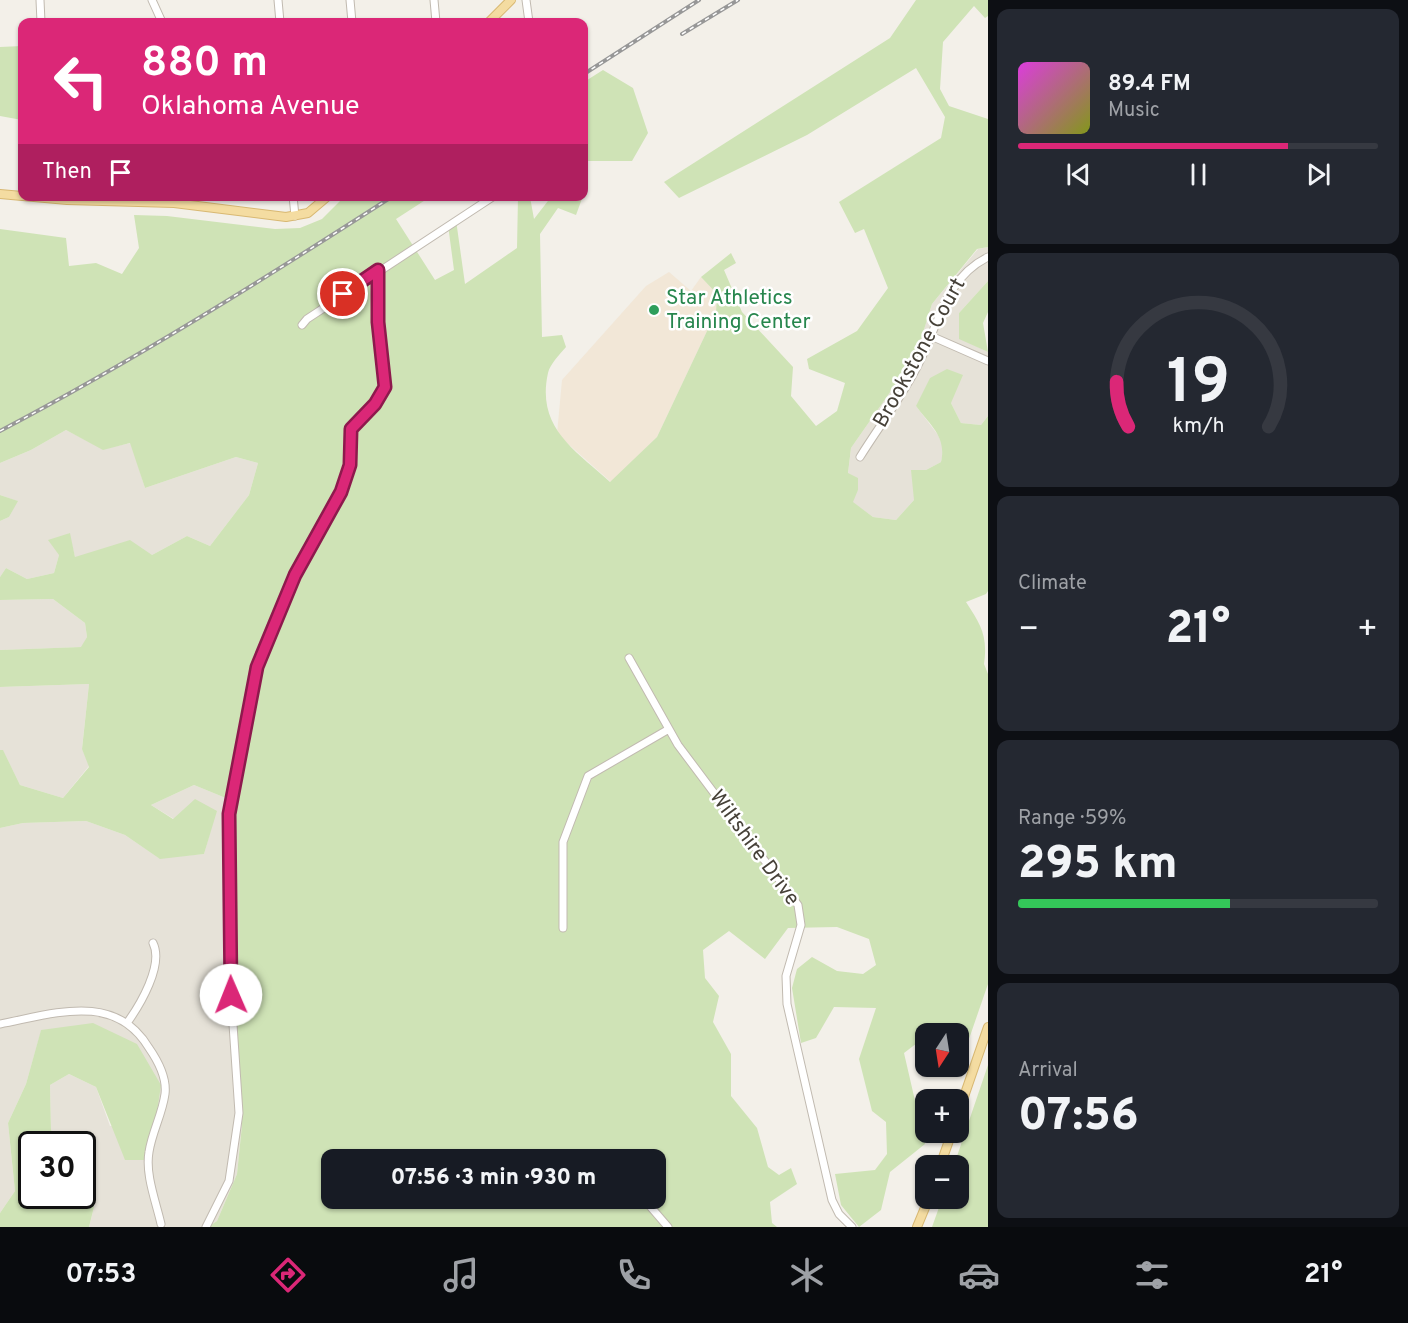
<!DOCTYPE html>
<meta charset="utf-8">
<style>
:root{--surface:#171b24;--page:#242831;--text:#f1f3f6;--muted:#9ea1a6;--line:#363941;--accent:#db2777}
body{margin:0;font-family:Overpass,sans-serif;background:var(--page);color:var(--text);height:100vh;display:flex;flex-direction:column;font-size:22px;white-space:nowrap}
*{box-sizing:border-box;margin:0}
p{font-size:20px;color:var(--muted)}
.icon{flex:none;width:33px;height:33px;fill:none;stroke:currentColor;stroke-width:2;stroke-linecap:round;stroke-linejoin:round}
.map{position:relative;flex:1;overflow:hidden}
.details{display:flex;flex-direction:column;gap:9px;padding:9px;background:#0d0f14;width:420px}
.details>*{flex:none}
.top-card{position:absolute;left:18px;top:18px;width:570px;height:183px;border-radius:12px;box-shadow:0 2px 4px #0004;background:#db2777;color:#fff;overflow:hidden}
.needle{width:39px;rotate:192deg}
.buttons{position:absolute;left:915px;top:1023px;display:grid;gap:12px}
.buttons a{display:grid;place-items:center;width:54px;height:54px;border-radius:12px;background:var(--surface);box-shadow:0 2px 4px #0004;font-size:30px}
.speed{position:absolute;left:18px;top:1131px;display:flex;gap:12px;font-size:30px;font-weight:700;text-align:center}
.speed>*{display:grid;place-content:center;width:78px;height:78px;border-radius:50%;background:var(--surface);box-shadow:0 2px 4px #0004;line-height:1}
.speed .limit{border:3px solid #111;border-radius:9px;background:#fff;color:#111}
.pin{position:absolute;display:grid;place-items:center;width:51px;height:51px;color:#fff;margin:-26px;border:3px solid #fff;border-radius:50%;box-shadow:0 2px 6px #0007}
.me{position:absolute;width:66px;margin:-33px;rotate:359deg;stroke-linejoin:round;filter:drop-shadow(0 0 4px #0008)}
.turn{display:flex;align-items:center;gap:21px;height:126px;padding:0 24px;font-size:27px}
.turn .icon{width:78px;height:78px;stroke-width:2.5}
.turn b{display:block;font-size:42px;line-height:51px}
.then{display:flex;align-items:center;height:57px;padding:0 24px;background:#0003;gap:12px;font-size:22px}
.big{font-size:45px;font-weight:800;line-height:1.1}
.details .tile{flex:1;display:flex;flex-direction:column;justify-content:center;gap:9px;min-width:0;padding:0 21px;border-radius:12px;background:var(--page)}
.details .dial{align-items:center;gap:0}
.dial svg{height:156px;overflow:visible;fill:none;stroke:var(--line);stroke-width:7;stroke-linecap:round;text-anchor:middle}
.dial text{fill:var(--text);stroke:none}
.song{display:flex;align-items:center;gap:18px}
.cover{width:72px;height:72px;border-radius:9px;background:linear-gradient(135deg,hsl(300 70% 55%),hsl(70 70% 35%))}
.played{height:6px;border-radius:3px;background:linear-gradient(90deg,var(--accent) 75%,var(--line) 75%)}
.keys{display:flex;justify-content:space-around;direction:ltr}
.heat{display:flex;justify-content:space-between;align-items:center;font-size:33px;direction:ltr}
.charge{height:9px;border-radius:4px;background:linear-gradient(90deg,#34c759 59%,var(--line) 0)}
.trip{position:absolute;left:321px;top:1149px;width:345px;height:60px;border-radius:12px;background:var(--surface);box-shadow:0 2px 4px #0004;font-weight:800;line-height:60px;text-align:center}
.menu{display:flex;height:96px;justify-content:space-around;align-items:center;background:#090b0e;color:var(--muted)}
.menu .icon{width:42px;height:42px}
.menu .active{color:var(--accent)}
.menu b{font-size:27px;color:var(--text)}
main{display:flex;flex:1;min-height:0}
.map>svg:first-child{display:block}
.residential{fill:#e6e2d8}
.commercial{fill:#f2e7d7}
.green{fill:#cfe3b6;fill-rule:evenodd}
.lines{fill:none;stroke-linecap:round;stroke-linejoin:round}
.minor-casing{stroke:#c1bab0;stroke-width:9}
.major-casing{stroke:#d8b872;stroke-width:10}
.minor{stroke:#fff;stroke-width:7}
.major{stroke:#f4dca1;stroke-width:8}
.rail-casing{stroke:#979797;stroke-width:4}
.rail{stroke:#fff;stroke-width:1.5;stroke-dasharray:4.5;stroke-linecap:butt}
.route-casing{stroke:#8e194d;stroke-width:15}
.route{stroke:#db2777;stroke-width:10}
.leisure-dot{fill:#2e9e5b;stroke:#fff;stroke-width:2}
.labels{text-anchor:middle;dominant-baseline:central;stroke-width:5;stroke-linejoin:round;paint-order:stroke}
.leisure-label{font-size:21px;fill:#27864d;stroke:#fff;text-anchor:start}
.street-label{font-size:21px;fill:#464138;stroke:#fff}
</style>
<main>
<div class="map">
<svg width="988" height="1227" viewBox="0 0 988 1227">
<rect width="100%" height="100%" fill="#f3f0e9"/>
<path class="residential" d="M988 247V281L959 313V338L988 352V416L981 425 961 423 951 403 916 406 938 435 944 448 941 462 926 470 914 500 896 520 873 517 852 502 858 489 848 474 851 448 916 355 932 304 978 249Z
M66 430 103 449 131 443 145 488 236 457 258 463 249 495 210 546 187 536 152 555 75 557 69 533 59 555 54 573 27 579 6 568 0 577V521L9 517 17 501 0 495V463L31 450Z
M53 599 85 623 87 637 82 647 0 650V600Z
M89 684 82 748 89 766 63 798 20 785 3 751 0 750V687Z
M194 785 233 801 232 1007 242 1125 237 1174 217 1221 208 1227H89L94 1207 83 1180 82 1144H62L51 1130 50 1085 69 1074 96 1087 110 1126H155L41 1031 26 1084 8 1123 15 1191 0 1213V828L23 823 86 821 125 835 159 858 204 854 216 811 174 819 151 805Z"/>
<path class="commercial" d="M669 272 691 291 701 277 717 294 716 312 657 437 611 482 557 434 562 380 646 286Z"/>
<path class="green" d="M916 0H988V16L985 18 974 6 943 42 940 89 949 106 988 119V247L977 249 932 304 916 355 851 448 848 473 858 478V490L853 502 873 517 896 520 914 500 911 470H926L941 462C947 437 930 425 916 406L930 378 947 369 963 375 951 403 961 423 981 425 988 416V591L986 594 966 602C981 625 988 636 984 664L988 674V984L961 1062 959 1059 958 1034 942 1033 938 1028 926 1034 925 1037 904 1053 925 1144 890 1172 881 1210 859 1227 841 1205 835 1174 875 1170 887 1154 886 1122 872 1111 859 1059 876 1008 834 1007 816 1038 801 1043 792 988 797 969 812 957 837 971 863 974 876 965 869 939 837 927 788 928 765 959 729 931 703 950 705 978 719 996 713 1022 731 1054V1096L757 1128 768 1167 779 1175 791 1168 797 1184 770 1202 772 1223 777 1227H208L217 1221 237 1174 242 1125 232 1007 233 801 194 785 151 805 173 819 195 799 217 811 204 854 160 859 125 835 86 821 23 823 0 828V750H3L20 785 63 798 89 767 82 749 89 684 0 687V650L81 647 87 637 85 623 53 599 0 600V577L6 568 27 579 54 573 59 555 48 540 70 533 75 557 130 540 152 555 187 536 210 546 249 495 258 463 236 457 145 488 130 443 103 450 66 430 31 450 0 463V229L66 238 69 266 96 263 122 274 139 248 134 215 167 216 275 229 300 228 322 219 345 196 400 197 405 201 412 197H430L396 219 435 280 454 270 448 225 456 220 465 284 517 248 518 197H530L534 219 551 197 583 196 576 215 558 208 540 234 542 337 562 335 566 347C560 354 550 364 548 373 536 428 575 450 610 482L657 437 716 312 717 294 701 277 731 253 736 263 724 270 742 312 793 367 791 396 816 426 837 411 845 383 809 369 807 359 857 331 888 288 864 229 855 233 839 202 941 138 945 117 916 68 807 135 679 198 664 182 890 38ZM332 1160H656V1198H332Z
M22 46V120L0 116V47Z
M603 70 633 88 648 133 632 161H584V82Z
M988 281V312L983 323 988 352 959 339V313Z
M0 495 18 501 9 517 0 521Z
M93 1023 137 1044 161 1085 155 1126 144 1160H125L96 1087 69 1074 50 1085 51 1130 62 1144H32V1196H82L83 1180 94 1207 89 1227H0V1213L15 1191 8 1123 26 1084 41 1030Z
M988 1065V1227H932L942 1199 958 1198V1166L954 1165Z"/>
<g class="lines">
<defs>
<path id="minor" d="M40 0 41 22
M152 0 162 22
M278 0 280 22
M350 0 352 22
M434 0 436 22
M526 0 529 22
M293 196 295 216
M302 325 307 319 494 196
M931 336 988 361
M860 457C879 426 903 396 919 363 939 324 945 278 988 257
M629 658 678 745 798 905 801 925 786 976 787 1004 832 1200 839 1214 852 1227
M563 928V842L588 776 669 729
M127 1023C140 1005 164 965 153 943
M0 1024C53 1014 115 991 149 1048 158 1061 167 1078 165 1094 162 1115 152 1132 149 1152 145 1174 156 1202 161 1224
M649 1205 668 1227
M206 1227 229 1181 239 1113 231 995 227 829 232 794 257 667 295 575 341 492 350 465 351 429 375 404 385 387 378 322 379 270"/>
<path id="major" d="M489 22 511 0
M0 194 22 196
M23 196 67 200 174 203 286 217 308 213 328 196
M958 1114 988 1027
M940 1166 952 1132
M917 1227 929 1198"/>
</defs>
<use href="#minor" class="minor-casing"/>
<use href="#major" class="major-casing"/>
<use href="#minor" class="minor"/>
<use href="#major" class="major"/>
<defs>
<path id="rail" d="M682 34 738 0
M584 74 699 0
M0 431C135 360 264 279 393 196"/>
</defs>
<use href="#rail" class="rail-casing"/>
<use href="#rail" class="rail"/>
</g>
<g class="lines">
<defs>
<path id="route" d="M231 995 229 814 257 667 295 575 341 492 350 465 351 429 375 404 385 387 378 322V270L343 294"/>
</defs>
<use href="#route" class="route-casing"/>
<use href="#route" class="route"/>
</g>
<circle class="leisure-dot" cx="654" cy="310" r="6"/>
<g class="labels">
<g class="leisure-label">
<text x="666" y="298">Star Athletics<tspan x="666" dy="24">Training Center</tspan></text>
</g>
<g class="street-label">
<text transform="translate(920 353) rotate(-61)">Brookstone Court</text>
<text transform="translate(754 848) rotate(54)">Wiltshire Drive</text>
</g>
</g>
</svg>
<div class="buttons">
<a><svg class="needle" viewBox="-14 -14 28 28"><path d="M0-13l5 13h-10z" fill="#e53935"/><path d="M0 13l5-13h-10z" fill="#9ea1a6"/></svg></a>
<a>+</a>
<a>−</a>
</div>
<div class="speed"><div class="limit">30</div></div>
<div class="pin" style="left:343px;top:294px;background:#d93025"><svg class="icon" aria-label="arrive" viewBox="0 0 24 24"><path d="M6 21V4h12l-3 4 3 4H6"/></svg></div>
<svg class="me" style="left:231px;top:995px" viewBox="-20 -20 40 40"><circle r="19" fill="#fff"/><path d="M0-13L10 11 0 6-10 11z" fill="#db2777"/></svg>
<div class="trip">07:56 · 3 min · 930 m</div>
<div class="top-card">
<div class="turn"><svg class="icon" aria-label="left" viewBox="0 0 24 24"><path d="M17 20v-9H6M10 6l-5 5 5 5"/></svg><div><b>880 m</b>Oklahoma Avenue</div></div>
<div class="then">Then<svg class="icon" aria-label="arrive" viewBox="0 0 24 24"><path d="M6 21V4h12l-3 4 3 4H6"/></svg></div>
</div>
</div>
<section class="details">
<div class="tile">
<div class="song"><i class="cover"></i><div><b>89.4 FM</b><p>Music</p></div></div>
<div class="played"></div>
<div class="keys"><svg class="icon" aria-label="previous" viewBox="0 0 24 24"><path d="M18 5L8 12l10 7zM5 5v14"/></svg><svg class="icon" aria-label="pause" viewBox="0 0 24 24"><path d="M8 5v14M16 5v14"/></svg><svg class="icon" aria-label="next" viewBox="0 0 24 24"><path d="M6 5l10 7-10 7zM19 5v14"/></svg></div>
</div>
<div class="tile dial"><svg viewBox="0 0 100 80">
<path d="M14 69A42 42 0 1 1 86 69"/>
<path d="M14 69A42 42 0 0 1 8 46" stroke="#db2777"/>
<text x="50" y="56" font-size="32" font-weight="700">19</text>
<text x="50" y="72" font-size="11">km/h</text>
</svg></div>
<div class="tile"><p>Climate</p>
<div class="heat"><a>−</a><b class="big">21°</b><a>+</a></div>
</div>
<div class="tile"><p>Range · 59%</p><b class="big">295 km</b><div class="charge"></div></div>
<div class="tile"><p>Arrival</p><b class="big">07:56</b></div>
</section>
</main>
<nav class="menu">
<b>07:53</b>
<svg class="icon active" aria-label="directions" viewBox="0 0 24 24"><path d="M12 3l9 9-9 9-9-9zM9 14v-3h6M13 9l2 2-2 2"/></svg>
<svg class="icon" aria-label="music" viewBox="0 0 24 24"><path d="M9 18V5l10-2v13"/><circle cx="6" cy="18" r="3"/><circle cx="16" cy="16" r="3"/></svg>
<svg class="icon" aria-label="phone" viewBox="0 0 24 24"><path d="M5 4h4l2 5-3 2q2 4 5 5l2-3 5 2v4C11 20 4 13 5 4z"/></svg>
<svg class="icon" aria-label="climate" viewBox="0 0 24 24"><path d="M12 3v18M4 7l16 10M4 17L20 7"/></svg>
<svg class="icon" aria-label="car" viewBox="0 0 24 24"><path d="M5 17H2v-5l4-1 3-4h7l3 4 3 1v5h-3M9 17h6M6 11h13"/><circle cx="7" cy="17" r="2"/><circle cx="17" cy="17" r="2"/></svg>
<svg class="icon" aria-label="filters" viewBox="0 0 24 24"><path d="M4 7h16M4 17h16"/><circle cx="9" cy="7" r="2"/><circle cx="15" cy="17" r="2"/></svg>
<b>21°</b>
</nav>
